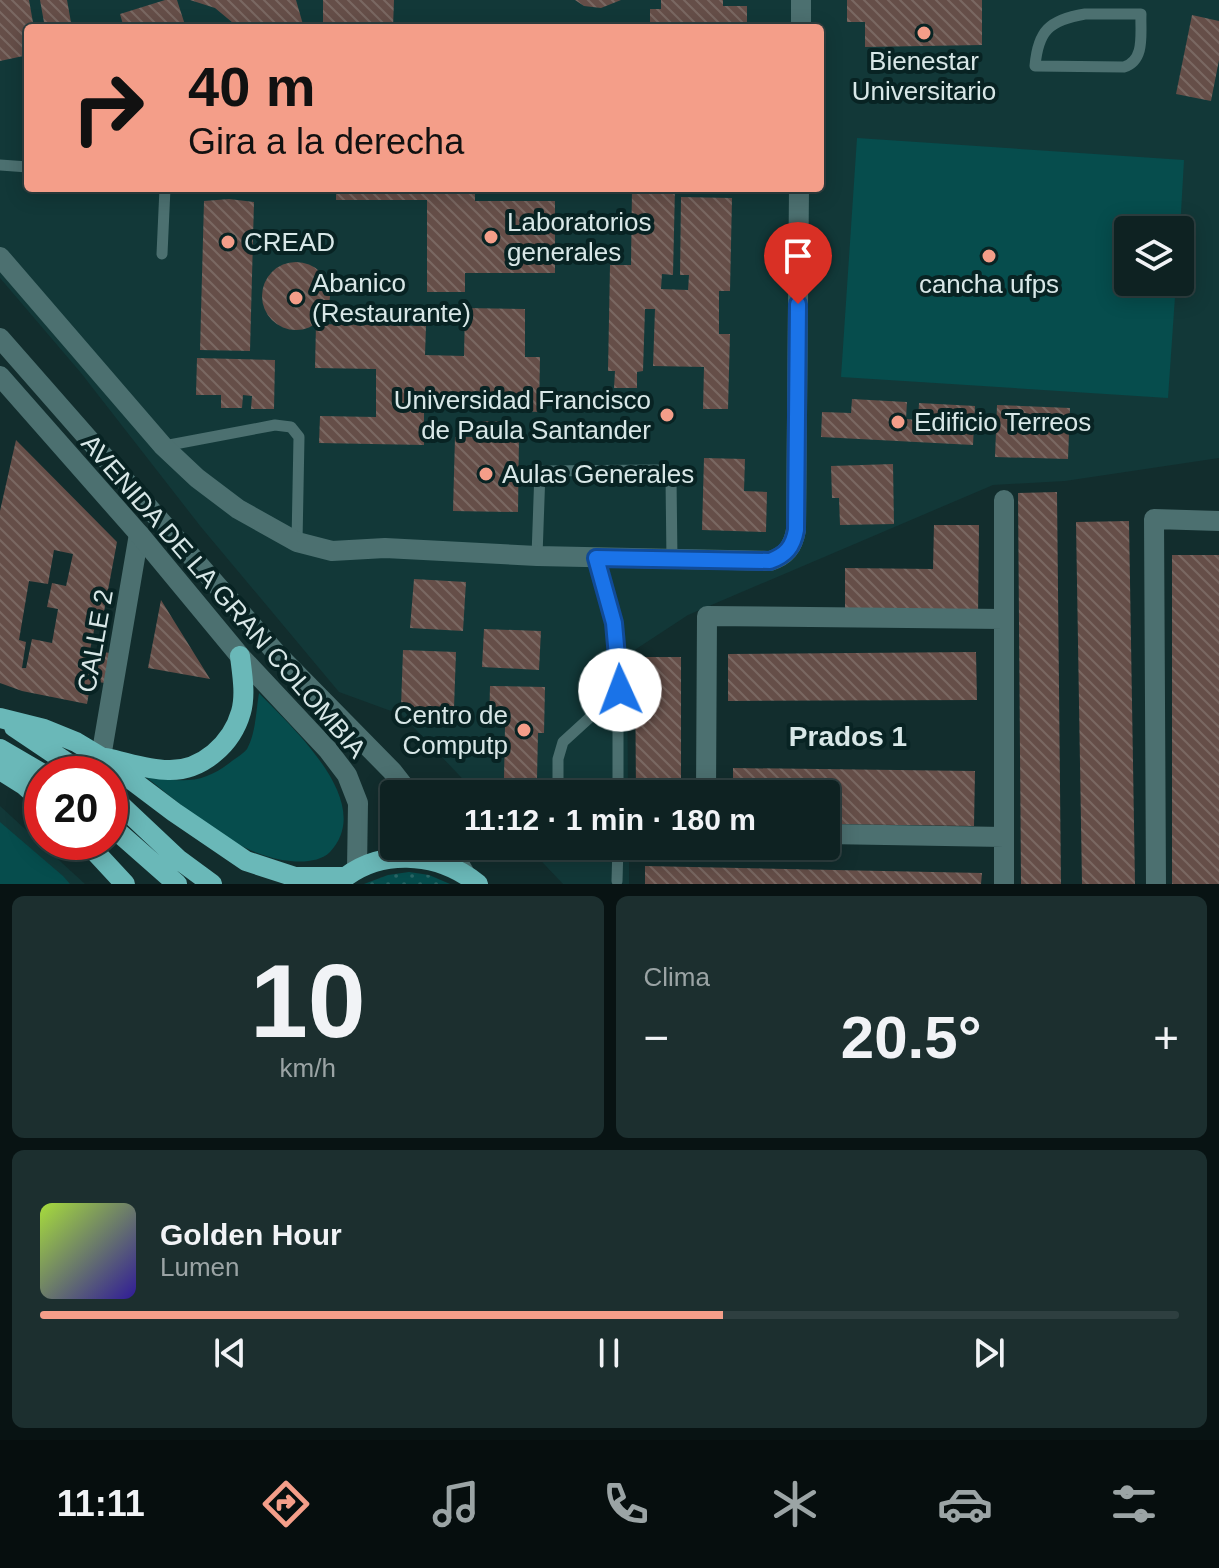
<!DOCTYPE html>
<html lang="es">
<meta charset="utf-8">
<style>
:root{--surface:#0e2222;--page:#1c2f2f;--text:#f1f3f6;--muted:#9ba4a5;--line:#2e3f40;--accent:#f49e89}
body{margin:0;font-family:Arial,sans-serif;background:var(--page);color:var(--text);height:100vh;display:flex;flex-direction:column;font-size:30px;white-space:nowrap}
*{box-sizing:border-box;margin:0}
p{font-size:26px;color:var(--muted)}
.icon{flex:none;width:44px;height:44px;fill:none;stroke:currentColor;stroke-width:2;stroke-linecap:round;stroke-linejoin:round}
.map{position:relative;height:884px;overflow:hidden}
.panel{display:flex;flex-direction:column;gap:12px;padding:12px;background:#081313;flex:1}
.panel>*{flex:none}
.banner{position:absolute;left:24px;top:24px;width:800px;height:168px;border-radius:8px;box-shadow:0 4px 20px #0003,0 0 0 2px var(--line);background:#f49e89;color:#111;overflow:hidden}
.controls{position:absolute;left:1114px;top:216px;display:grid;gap:16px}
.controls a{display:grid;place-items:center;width:80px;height:80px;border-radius:8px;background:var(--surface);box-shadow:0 4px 20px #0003,0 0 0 2px var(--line);font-size:40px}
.speed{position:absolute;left:24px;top:756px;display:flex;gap:16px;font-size:40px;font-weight:700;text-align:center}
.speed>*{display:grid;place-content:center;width:104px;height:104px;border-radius:50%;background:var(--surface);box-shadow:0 4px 20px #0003,0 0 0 2px var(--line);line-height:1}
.speed .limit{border:12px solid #d22;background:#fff;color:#111}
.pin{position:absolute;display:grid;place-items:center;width:68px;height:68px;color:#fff;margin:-82px -34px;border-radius:50% 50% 50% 0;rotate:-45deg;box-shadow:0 0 8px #0007}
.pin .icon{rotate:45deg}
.me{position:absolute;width:88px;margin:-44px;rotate:358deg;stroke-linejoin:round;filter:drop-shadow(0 0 6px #0008)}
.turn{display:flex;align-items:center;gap:28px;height:168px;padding:0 32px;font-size:36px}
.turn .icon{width:104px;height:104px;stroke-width:2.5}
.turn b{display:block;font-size:56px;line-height:68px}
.big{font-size:60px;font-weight:800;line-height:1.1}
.panel .card{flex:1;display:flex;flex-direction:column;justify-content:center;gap:12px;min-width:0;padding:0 28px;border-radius:12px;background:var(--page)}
.panel .dial{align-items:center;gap:0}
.dial b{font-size:104px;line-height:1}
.song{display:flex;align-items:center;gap:24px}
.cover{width:96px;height:96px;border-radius:12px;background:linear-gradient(135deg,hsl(80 70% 55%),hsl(250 70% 35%))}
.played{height:8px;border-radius:4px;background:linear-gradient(90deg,var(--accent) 60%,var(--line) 60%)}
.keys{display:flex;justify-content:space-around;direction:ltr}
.heat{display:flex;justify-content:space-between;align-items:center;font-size:44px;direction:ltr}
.panel .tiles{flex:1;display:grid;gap:12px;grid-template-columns:1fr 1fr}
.card:last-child{grid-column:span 2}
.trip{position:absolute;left:380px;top:780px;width:460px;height:80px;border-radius:8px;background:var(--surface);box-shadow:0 4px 20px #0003,0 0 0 2px var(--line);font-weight:800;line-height:80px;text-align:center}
.menu{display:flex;height:128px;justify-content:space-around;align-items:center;background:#060e0e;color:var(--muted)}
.menu .icon{width:56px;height:56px}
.menu .selected{color:var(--accent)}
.menu b{font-size:36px;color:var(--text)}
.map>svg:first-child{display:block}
.built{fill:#123838;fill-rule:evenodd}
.green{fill:#064d4d}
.garden{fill:url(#garden-dots)}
.building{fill:url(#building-back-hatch);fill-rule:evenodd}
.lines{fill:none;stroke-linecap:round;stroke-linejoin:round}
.service{stroke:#4c7070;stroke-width:11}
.minor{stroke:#4c7070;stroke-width:20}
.tertiary{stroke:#4c7070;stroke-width:20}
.primary{stroke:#6ab8b8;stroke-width:20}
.route-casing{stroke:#114b97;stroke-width:20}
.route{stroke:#1a73e8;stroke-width:14}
.poi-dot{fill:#f49e89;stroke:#082323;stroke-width:3}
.labels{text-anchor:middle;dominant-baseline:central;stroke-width:8;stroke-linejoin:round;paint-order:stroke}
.poi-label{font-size:26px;fill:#d8e7e7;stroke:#082323;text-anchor:start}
.street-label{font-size:26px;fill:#d8e7e7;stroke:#082323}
.neighbourhood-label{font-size:28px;font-weight:bold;fill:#d8e7e7;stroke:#082323}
</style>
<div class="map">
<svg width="1219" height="884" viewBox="0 0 1219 884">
<defs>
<pattern id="garden-dots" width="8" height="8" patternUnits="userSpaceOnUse" patternTransform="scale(2)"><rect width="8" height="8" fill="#064d4d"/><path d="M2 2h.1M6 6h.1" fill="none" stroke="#2a6767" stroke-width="1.8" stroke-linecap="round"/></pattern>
<pattern id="building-back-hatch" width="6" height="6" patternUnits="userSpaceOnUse" patternTransform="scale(2)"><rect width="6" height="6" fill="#654e48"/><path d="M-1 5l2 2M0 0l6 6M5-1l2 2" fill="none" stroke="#7a6862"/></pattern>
</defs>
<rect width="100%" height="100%" fill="#122d2d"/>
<path class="built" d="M0 0H1219V458L1065 481 993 485 688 615 627 655 628 794H477L402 715 339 692 201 527 81 373 0 278ZM28 28H820V188H28ZM1128 230H1180V282H1128Z
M0 806 85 884H0Z
M527 846H629V884H563Z"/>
<path class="green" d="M857 138 1184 160 1180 230H1128V282H1176L1168 398 841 377Z
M259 693C290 726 377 802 330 852 316 866 284 862 266 856 223 843 179 802 143 775 180 782 201 786 232 761 236 758 244 753 247 749 256 733 256 710 259 693Z
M0 822 63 876 70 884H0Z"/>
<path class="garden" d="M409 872 429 875 450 884H364L388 875Z"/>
<path class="building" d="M0 0H29L34 28H28V55L0 61Z
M40 0H67L72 28H45Z
M165 0H177L186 28H124L120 14Z
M190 0H296L304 28H239L215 8Z
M323 0H394L393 28H323Z
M575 0H621L601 8 584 6Z
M661 0H723V6H747V28H650V9H661Z
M847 0H982V45L865 47V22H847Z
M1192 15 1219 21V60L1211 101 1176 94Z
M336 188H475V201H555V273H465V292H427V200H336Z
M632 188H675L673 275 662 274 661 289 688 290 689 275H680L681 197 732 198 730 291H719V334H730L728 409H703L704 367 653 366 655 309H645L643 371 637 372V388H614L615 371H608L610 265H631Z
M229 199 254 202 250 351 200 350 204 201Z
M262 296a34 34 0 1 1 68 0a34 34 0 1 1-68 0Z
M465 308 525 309V357H540L539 412 424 406V445L319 443 320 416 376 417V369L315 368 316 324 426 326 425 355 464 356Z
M197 358 275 360 274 409H251L252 396 243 395 242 408H221V395H196Z
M852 399 907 402 906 419 918 420 919 403 975 406 973 445 821 437 822 412 851 413Z
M997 405 1070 408 1068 459 995 457Z
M482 421 511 422V436H519L518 512 453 511 455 437H481Z
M16 440 117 542 103 617 97 616 90 650 110 653 105 683 91 681 87 704 22 691 0 683V511ZM54 550 73 554 66 586 52 583 47 607 58 609 52 643 32 639 26 668H22L26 642 19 640 29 581 48 584Z
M704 458 745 459 744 491 767 492 766 532 702 530Z
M893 464 894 524 840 525 839 498H832L831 466Z
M1057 492 1061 884H1021L1018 493Z
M1129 521 1135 884H1082L1076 522Z
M934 525H979L978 617 845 615V568L933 569Z
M1172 555H1219V884H1172Z
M414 579 466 582 463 631 410 628Z
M161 600 210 679 148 668Z
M484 629 541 631 539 670 482 667Z
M403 650 456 652 454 708 401 707Z
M976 652 977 700 728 701V654Z
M635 657H681V794H636Z
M490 686 545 687 544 733H538L537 779 504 778 505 727 489 726Z
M733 768 975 771 974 826 826 824V794H733Z
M645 866 982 873 981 884H645Z"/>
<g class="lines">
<path class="service" d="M1085 14H1141C1140 32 1146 60 1124 67L1035 66C1038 31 1049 20 1085 14Z
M0 165 28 167
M162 254 165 188
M164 446 275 425 291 427 299 437 297 542
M537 556 540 471 659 470 671 478 672 560
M596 558 614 623 618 651V794
M558 794V759L563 742 620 690
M617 881 618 846"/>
<path class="minor" d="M801 28V0
M0 257 163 446 197 478 238 509 297 542 332 551 385 548 537 556 770 561C786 556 793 547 796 530L799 188
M101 757 139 534
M706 794 707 616 1003 619
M826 834 1004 837
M1004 884V500
M1156 884 1154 519 1219 521"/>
<path class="tertiary" d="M0 338 278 655 392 771 410 794
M0 376 139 534 240 656 328 750 347 775 358 803 357 869
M449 846 465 874"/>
<path class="primary" d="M0 718 44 729 76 742 101 757 174 812 246 861 295 877H344
M14 727 84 774
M0 749 43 774
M106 758C126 762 147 770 168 770 202 771 232 744 241 712 246 695 242 673 240 656
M0 770 24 785 42 801
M110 795 178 859 212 884
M110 825 177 884
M86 842 125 884
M337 884C377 847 437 851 478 884"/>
</g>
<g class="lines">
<defs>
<path id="route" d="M620 690 614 623 596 558 770 561C786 555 793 547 796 530L798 304"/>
</defs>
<use href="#route" class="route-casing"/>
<use href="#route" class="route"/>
</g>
<g class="poi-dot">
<circle cx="924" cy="33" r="8"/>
<circle cx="491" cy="237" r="8"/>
<circle cx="228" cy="242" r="8"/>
<circle cx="989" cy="256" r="8"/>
<circle cx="296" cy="298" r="8"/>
<circle cx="667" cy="415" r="8"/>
<circle cx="898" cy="422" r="8"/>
<circle cx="486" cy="474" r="8"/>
<circle cx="524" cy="730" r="8"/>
</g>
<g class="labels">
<g class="poi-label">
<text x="924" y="61" text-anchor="middle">Bienestar<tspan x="924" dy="30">Universitario</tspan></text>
<text x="507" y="222">Laboratorios<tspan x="507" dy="30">generales</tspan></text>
<text x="244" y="242">CREAD</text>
<text x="312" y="283">Abanico<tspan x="312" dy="30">(Restaurante)</tspan></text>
<text x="989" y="284" text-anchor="middle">cancha ufps</text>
<text x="651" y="400" text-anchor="end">Universidad Francisco<tspan x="651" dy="30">de Paula Santander</tspan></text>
<text x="914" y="422">Edificio Terreos</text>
<text x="502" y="474">Aulas Generales</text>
<text x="508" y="715" text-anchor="end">Centro de<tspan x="508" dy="30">Computp</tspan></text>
</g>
<g class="street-label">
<text transform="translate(224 596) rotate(49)">AVENIDA DE LA GRAN COLOMBIA</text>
<text transform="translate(95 641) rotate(-80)">CALLE 2</text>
</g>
<g class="neighbourhood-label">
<text x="848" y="736">Prados 1</text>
</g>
</g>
</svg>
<div class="controls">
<a><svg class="icon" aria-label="layers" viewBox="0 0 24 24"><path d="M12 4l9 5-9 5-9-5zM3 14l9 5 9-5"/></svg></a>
</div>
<div class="speed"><div class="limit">20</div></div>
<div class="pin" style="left:798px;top:304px;background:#d93025"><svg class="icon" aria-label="arrive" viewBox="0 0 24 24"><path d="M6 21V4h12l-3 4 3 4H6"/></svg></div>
<svg class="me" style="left:620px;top:690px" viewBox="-20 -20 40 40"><circle r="19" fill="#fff"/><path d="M0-13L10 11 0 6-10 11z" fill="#1a73e8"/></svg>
<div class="trip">11:12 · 1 min · 180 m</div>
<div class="banner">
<div class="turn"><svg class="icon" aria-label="right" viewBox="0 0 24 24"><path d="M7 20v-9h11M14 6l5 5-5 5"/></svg><div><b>40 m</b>Gira a la derecha</div></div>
</div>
</div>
<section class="panel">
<div class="tiles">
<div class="card dial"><b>10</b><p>km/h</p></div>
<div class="card"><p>Clima</p>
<div class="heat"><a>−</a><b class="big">20.5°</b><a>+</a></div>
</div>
<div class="card">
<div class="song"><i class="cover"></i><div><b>Golden Hour</b><p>Lumen</p></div></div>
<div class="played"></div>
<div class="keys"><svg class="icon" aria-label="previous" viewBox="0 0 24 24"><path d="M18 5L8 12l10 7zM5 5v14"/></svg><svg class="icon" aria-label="pause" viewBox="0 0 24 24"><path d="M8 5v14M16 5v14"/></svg><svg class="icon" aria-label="next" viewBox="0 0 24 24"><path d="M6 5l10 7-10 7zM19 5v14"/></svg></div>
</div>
</div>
</section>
<nav class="menu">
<b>11:11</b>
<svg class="icon selected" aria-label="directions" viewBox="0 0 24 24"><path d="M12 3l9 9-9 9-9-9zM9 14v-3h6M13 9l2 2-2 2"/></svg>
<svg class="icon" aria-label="music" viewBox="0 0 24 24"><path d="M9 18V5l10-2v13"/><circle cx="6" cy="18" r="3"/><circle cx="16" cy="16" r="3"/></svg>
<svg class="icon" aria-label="phone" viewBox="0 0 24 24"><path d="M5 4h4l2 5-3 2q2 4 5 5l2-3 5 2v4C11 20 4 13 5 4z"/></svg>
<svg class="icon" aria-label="climate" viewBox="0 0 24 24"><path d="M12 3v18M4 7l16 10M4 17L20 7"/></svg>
<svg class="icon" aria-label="car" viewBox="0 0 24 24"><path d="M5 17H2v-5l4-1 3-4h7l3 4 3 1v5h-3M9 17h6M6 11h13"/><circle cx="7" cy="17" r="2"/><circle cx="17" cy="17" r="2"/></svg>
<svg class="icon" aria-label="filters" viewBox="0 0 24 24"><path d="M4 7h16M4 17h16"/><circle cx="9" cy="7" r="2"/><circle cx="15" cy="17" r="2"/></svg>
</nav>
